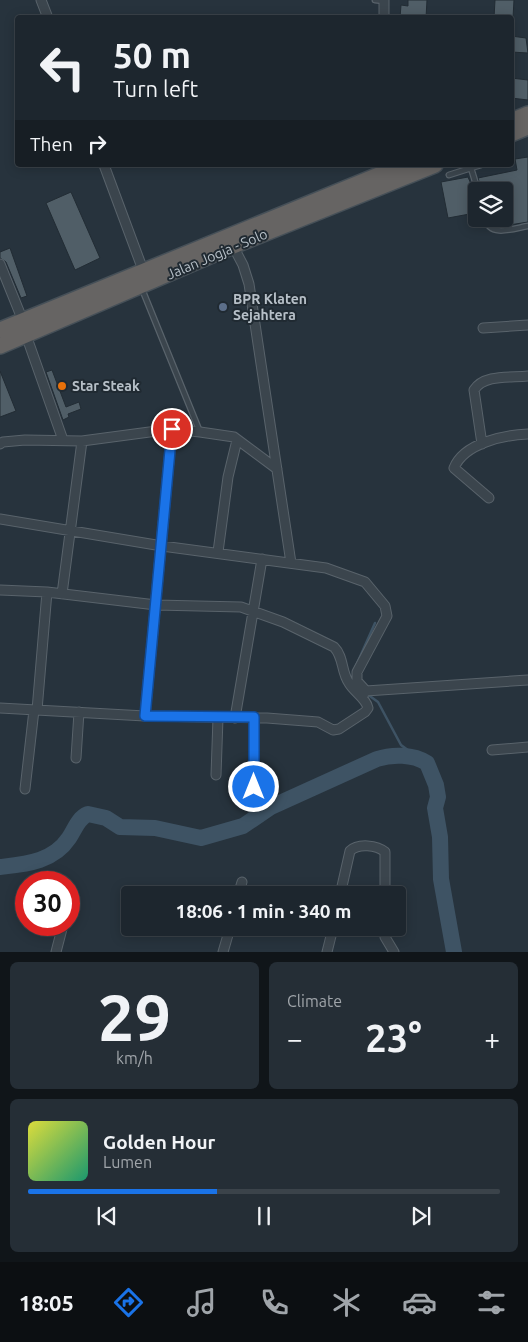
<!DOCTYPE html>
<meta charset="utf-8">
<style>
:root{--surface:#1d262e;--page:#252e36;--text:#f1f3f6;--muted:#a0a5aa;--line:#3b434a;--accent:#1a73e8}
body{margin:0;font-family:Ubuntu,sans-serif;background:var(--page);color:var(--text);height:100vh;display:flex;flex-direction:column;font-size:19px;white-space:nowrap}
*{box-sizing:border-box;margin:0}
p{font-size:16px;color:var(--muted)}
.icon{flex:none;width:28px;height:28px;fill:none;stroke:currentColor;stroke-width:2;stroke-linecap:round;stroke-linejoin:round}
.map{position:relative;height:952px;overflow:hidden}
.drawer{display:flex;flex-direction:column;gap:10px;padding:10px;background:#101519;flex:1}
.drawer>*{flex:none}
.guide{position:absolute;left:15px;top:15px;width:499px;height:152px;border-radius:5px;box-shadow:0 2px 12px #0003,0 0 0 1px var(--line);background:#1d262e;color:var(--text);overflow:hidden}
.controls{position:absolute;left:468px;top:182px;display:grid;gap:10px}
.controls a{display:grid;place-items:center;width:45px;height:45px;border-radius:5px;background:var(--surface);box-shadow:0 2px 12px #0003,0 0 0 1px var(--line);font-size:25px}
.speed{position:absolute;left:15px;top:871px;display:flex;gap:10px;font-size:25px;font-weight:700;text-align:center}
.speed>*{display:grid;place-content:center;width:65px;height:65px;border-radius:50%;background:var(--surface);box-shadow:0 2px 12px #0003,0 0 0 1px var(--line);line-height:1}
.speed .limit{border:8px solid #d22;background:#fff;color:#111}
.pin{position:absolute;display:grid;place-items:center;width:42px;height:42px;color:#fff;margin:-21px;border:2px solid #fff;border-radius:50%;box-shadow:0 1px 5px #0007}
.me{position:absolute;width:55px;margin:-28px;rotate:0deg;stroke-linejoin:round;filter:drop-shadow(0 0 4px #0008)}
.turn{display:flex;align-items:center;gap:18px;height:105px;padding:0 15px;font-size:22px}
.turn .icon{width:65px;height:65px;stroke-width:2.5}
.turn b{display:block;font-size:35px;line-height:42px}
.then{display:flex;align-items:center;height:48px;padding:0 15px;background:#0003;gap:10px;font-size:19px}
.big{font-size:38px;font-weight:700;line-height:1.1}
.drawer .card{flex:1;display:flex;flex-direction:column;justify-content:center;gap:8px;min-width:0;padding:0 18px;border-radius:8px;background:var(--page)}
.drawer .dial{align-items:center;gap:0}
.dial b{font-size:65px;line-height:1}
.song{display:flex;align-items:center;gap:15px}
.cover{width:60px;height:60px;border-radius:8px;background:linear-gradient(135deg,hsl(60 70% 55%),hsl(160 70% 35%))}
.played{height:5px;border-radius:2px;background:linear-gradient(90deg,var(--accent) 40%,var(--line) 40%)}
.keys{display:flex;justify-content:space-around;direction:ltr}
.heat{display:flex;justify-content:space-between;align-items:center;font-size:28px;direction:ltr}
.drawer .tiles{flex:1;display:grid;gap:10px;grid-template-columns:1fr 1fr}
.card:last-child{grid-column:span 2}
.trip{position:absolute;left:121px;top:886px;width:285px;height:50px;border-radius:5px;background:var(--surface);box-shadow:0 2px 12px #0003,0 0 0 1px var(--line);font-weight:700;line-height:50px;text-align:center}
.tabs{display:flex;height:80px;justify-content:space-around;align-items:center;background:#0c0f12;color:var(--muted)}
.tabs .icon{width:35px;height:35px}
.tabs .on{color:var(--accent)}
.tabs b{font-size:22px;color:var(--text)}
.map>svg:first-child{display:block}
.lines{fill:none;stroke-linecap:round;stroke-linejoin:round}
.stream{stroke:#3e5364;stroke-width:2.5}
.river{stroke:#3e5364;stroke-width:16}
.building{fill:#505e67;stroke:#222c34}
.service-casing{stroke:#59636b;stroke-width:7}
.minor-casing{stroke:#59636b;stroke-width:11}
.trunk-casing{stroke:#465058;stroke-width:18}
.service{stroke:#3b454d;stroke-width:4.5}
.minor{stroke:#3b454d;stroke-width:9}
.trunk{stroke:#666463;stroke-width:15}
.route-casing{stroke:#114b97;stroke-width:12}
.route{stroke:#1a73e8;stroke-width:9}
.service-dot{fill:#5c6f8a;stroke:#202a32;stroke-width:2}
.food-dot{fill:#e8710a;stroke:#202a32;stroke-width:2}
.labels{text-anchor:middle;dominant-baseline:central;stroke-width:4;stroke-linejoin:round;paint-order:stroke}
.street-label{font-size:14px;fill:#b7c0c8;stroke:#202a32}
.poi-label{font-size:14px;font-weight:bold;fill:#b7c0c8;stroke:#202a32;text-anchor:start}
</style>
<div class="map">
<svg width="528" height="952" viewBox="0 0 528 952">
<rect width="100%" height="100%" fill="#27333d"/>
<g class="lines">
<path class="stream" d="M355 668 375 623
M367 694 378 702 401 745 420 759"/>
<path class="river" d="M0 867C26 864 53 862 69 838 75 829 78 818 88 814L106 818 120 827 155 828 201 838 243 826 271 807 377 759C392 754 413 754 427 763L436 785 438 797 435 808 440 837 441 879 454 952"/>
</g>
<path class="building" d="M408 0H427L426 18H400L401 5 408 6Z
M495 0H514L513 18H494Z
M511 36 526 38 528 53 511 52Z
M511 78 528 80V100L511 98Z
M528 157V222L503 226 494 225 490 219H504V191H482L478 178 517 170 515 159Z
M468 177 474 191H471L475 213 448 218 441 182Z
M71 192 100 258 75 270 46 203Z
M10 248 27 296 21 298 6 262 0 258V252Z
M52 370 66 407 79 402 81 409 68 414 69 417 63 420 46 372Z
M0 371 16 411 0 417Z"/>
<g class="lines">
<defs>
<path id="service" d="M375 0 384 1
M470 165 471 168 481 165
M449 175 471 168 478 191
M486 219C489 238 515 228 528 226
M142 289 200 432"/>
<path id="minor" d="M41 0 48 18
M384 0V18
M104 165 143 270
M233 246 243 265 249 284 291 563
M0 264 23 321
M483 328 528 325
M26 335 63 440
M0 444 3 442 25 440 82 441 172 429 200 432 234 437 277 469
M482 444 474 390C484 374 511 378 528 376
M489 498 454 468C464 443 504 435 528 434
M0 519 162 546 326 568 365 582 385 606 387 616 357 672V681L366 691
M218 552 228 477 237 440
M0 590 47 592 156 605 241 607 283 622 334 647C344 657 341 672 349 683 354 692 366 698 368 708L365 712 339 729 333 730 318 722 267 718 145 716 0 708
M62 594 82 441
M363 695 366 691 528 680
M37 710 47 592
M145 716 172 429
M235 718 262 559
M492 750 528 747
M76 758 79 712
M216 775 218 718
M254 787V717
M25 789 34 710
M238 895 242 882
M340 895 350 851C358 843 377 845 385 852V895
M384 928 385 937 394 952
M56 952 63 925
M223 952 230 928
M327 952 333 928"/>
<path id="trunk" d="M511 121 528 114
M511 134 528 127
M0 330 403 165
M0 346 233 246 435 165"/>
</defs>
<use href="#service" class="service-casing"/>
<use href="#minor" class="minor-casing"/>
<use href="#trunk" class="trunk-casing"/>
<use href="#service" class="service"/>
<use href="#minor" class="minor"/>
<use href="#trunk" class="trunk"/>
</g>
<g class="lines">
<defs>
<path id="route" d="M172 429 145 716 254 717V787"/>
</defs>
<use href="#route" class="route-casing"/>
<use href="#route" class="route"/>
</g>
<circle class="service-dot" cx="223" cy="307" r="5"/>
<circle class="food-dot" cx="62" cy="386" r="5"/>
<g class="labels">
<g class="street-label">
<text transform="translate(217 254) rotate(-23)">Jalan Jogja - Solo</text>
</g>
<g class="poi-label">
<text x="233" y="299">BPR Klaten<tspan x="233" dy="16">Sejahtera</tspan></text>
<text x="72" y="386">Star Steak</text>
</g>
</g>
</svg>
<div class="controls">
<a><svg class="icon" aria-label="layers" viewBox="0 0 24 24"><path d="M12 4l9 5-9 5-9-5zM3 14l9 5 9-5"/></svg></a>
</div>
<div class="speed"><div class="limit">30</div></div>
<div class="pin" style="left:172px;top:429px;background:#d93025"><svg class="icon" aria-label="arrive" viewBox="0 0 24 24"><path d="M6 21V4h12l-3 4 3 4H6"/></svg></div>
<svg class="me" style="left:254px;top:787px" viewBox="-20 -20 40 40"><circle r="17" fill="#1a73e8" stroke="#fff" stroke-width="3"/><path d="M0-11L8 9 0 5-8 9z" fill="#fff"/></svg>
<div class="trip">18:06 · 1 min · 340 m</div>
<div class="guide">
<div class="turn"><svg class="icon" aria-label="left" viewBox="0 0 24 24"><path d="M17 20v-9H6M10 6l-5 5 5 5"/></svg><div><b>50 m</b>Turn left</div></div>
<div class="then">Then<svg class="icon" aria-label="right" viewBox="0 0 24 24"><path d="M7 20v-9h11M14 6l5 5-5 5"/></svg></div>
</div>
</div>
<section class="drawer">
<div class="tiles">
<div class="card dial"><b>29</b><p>km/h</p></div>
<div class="card"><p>Climate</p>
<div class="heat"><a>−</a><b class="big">23°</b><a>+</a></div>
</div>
<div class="card">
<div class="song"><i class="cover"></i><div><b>Golden Hour</b><p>Lumen</p></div></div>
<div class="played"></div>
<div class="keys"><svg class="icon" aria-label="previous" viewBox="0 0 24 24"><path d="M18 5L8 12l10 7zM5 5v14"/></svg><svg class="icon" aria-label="pause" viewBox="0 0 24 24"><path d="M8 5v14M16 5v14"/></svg><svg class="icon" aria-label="next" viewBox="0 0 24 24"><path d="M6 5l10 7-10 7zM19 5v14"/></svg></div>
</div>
</div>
</section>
<nav class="tabs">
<b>18:05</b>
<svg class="icon on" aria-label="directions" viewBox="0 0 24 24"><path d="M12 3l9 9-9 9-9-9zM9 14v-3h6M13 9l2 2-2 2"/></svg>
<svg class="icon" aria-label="music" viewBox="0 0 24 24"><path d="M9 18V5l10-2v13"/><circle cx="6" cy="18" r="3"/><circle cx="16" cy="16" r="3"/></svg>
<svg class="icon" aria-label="phone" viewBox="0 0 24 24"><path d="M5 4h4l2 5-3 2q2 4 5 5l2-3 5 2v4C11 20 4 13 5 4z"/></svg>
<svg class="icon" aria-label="climate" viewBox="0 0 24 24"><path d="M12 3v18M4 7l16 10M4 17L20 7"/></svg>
<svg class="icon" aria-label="car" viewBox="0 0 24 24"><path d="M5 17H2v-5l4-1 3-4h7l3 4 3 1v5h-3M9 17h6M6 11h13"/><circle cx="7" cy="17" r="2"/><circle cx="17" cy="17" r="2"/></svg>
<svg class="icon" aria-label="filters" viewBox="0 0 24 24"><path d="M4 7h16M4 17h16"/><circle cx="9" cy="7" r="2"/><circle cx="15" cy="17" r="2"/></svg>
</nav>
